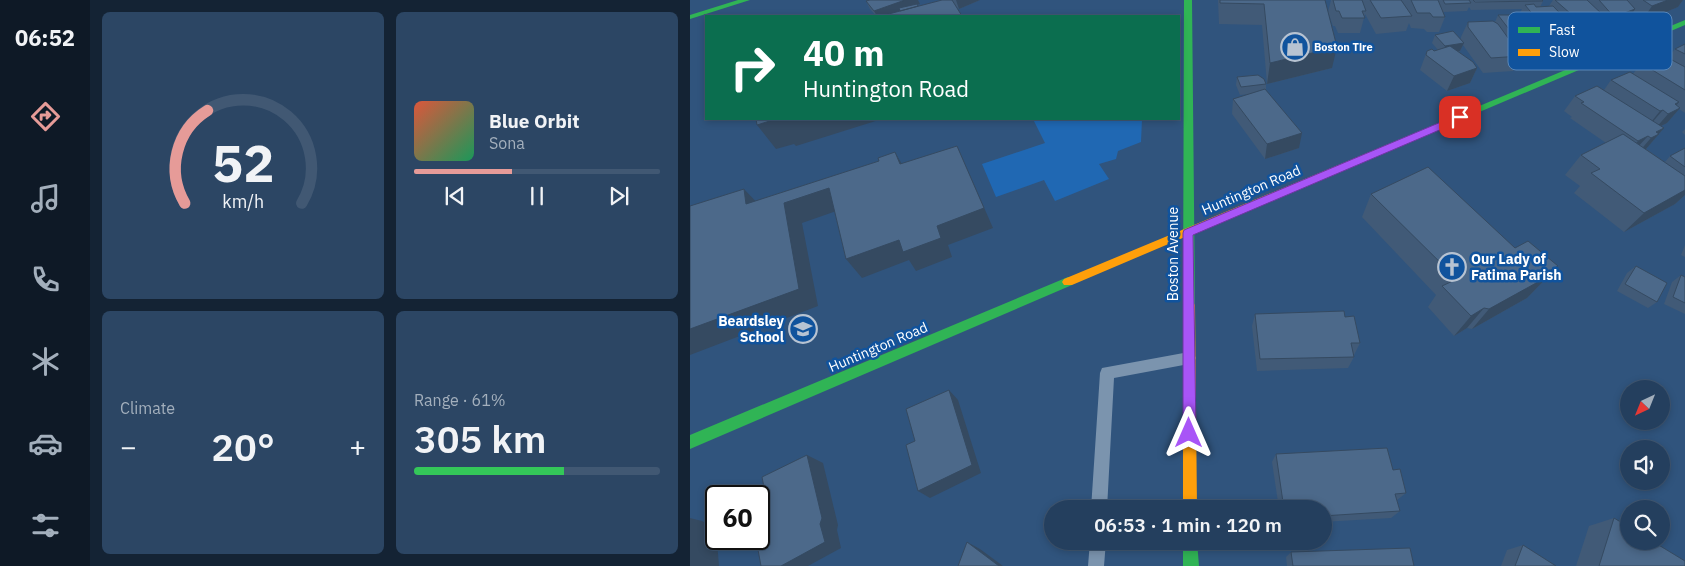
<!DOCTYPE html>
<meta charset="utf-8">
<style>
:root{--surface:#243f5e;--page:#2c4664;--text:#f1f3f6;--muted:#a3afbc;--line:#415873;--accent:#e69b98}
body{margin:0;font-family:"IBM Plex Sans",sans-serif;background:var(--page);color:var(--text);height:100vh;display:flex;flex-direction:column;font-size:19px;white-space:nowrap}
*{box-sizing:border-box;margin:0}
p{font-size:16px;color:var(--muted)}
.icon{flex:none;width:28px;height:28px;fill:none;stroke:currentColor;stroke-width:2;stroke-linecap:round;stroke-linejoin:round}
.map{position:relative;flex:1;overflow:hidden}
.side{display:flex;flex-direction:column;gap:12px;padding:12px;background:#142334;width:600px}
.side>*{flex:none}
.hud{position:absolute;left:15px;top:15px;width:475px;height:105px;border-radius:0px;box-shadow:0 2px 8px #0003,0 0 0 1px var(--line);background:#0b6e4f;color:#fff;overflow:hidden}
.needle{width:32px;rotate:223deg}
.fabs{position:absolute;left:930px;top:380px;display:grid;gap:10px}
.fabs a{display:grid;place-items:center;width:50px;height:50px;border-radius:50%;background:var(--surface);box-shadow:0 2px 8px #0003,0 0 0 1px var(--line);font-size:25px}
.speed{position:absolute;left:15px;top:485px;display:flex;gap:10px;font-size:25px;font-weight:700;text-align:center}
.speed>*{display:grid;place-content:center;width:65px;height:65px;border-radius:50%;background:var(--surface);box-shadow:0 2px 8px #0003,0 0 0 1px var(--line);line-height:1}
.speed .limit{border:2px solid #111;border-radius:8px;background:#fff;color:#111}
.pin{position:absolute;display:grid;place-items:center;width:42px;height:42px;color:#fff;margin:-21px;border-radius:10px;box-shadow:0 2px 8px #0006}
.me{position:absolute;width:55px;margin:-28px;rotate:0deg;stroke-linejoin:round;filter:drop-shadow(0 0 4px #0008)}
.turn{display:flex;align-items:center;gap:18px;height:105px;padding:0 15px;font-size:22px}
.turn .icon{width:65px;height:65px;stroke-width:2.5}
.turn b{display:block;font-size:35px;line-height:42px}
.big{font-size:38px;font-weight:600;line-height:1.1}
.side .card{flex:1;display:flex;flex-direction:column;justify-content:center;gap:8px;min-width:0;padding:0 18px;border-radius:8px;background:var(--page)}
.side .dial{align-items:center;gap:0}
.dial svg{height:130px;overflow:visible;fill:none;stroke:var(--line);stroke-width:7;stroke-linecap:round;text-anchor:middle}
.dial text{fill:var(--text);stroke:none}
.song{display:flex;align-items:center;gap:15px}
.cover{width:60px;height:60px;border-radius:8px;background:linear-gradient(135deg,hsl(10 70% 55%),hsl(150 70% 35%))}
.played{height:5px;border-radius:2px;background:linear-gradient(90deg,var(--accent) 40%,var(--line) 40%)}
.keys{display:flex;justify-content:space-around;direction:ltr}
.heat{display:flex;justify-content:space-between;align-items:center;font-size:28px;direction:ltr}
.charge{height:8px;border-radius:4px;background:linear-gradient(90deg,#34c759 61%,var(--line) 0)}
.side .tiles{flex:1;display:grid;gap:12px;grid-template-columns:repeat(2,1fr)}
.trip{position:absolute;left:354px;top:500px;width:288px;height:50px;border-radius:25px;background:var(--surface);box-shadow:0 2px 8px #0003,0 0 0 1px var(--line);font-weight:600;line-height:50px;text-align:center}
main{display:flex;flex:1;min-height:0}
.tab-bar{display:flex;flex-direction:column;width:90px;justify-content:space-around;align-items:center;background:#0e1926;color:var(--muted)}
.tab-bar .icon{width:35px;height:35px}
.tab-bar .active{color:var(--accent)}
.tab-bar b{font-size:22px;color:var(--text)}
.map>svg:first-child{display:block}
.green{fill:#2068b3}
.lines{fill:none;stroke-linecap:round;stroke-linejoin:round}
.lane{fill:#7b94ae;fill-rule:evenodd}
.fast{fill:#30b455;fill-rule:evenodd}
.slow{fill:#ff9f0a;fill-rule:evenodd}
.wall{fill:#415a77}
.shaded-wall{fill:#354a61}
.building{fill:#4c698a;stroke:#354a61}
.route{fill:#a855f7;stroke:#6d37a1}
.labels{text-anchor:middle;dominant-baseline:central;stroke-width:5;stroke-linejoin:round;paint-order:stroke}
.far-poi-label{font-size:11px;font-weight:bold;fill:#fff;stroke:#10539d;text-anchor:start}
.street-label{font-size:14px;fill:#fff;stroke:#10539d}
.poi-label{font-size:14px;font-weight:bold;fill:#fff;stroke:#10539d;text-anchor:start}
.key{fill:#10539d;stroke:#5887ba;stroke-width:1}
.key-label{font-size:14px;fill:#fff}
</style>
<main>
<nav class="tab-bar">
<b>06:52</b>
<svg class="icon active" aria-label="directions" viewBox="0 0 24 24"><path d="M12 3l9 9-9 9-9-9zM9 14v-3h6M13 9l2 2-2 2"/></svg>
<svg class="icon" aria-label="music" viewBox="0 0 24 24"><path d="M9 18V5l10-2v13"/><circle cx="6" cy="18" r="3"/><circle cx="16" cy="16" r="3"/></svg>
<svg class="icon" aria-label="phone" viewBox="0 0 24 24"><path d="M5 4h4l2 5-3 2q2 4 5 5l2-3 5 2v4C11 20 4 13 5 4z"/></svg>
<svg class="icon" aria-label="climate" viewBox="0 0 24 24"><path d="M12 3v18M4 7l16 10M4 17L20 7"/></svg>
<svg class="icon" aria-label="car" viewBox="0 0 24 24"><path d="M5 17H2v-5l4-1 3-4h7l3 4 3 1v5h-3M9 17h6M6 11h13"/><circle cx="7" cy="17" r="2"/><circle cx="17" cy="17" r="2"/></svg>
<svg class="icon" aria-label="filters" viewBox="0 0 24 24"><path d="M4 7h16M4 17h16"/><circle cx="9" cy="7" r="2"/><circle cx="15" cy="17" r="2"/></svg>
</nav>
<section class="side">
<div class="tiles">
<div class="card dial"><svg viewBox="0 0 100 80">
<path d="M14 69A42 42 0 1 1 86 69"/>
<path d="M14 69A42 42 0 0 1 28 12" stroke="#e69b98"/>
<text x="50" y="56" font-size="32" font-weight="700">52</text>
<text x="50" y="72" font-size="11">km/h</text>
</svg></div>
<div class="card">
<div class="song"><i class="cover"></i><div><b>Blue Orbit</b><p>Sona</p></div></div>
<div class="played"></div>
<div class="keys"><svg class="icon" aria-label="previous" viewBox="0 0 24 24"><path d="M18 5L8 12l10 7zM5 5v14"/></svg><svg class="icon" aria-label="pause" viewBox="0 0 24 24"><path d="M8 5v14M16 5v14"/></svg><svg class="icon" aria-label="next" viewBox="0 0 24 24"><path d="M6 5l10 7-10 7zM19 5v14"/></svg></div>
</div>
<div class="card"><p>Climate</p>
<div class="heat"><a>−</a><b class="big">20°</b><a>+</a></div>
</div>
<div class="card"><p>Range · 61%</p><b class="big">305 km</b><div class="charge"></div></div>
</div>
</section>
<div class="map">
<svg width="995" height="566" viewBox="0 0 995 566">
<rect width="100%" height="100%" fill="#30547d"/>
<path class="green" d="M343 119H452L451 142 428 151 426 159 409 164 419 179 365 201 354 180 306 197 292 164 355 143Z"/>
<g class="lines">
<path class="lane" d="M499 352 504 354 506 358 504 362 499 364 424 378 417 509H401L410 373 412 368Z
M400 541H416L414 566H398Z"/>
<path class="fast" d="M48 0H60L0 19V15Z
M494 0H502L505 305 503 308 499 310 495 308 493 305Z
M995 20V25L702 149H696L694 147 696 145Z
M378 277 382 279 384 282 382 285 0 449V435Z
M493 541H507L509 566H493Z"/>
<path class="slow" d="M699 144 704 147 702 149 382 285H374L372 282 374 279Z
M499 300 503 302 505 305 507 509H493V305L495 302Z"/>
</g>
<path class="wall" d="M252 0H290L269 9 266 6 272 16H186L180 9 176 1 230 4 228 5V6Z
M528 0H635L642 68 577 84 572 25 529 24Z
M641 0H852L853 1 850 7 859 6 863 0H993L988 7 951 22 942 15 935 25 914 33 907 24 904 30 887 32 878 48 855 50 850 59 829 60 823 71 793 73 773 45 770 51 769 52 787 68 780 83 757 91 730 70 737 51H744L748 50 742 43 745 35 771 40V37L778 22H805L808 15H829L832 9 781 10 779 7 777 11 753 12 755 17 749 32H737L734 29 721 28 719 23 716 31 686 34 675 14 670 33H648L645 26H643L638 12Z
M995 44V113L989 109 977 123 971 126 974 128 956 149 975 162 980 156 995 148V195L985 204 934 232 884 193 890 186 875 175 891 155 916 143 880 118 882 117 874 111 885 96 914 90 921 80 943 74 951 63 978 57 985 49Z
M547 77 576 84V90L609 148 575 159 542 114 543 99 560 94 550 95 546 85Z
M995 129V135L992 132Z
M681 194 825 248 868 266 837 298 782 329 777 328 764 336 738 307 746 295 672 217Z
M995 245V257L991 255Z
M946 266 967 302 958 308 927 291 937 273Z
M991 275 995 277V314L974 304 982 282Z
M565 314 655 317 670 343 664 355V357L658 368 567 371 562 326Z
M586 454 703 470 716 493 707 500 710 511 701 518 632 522V509H589L582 462Z
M924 518 995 566H886L899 526Z
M833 545 866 566H811L817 550Z
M601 552 724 566H597L596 557Z"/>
<path class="shaded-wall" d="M215 0H228L230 4 195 16H187L184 11Z
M266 0H290L269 9Z
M978 0H993L988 7 951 22 962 6Z
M945 9 935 25 914 33 924 17Z
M887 13 877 29H872L881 14Z
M913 15 904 30 882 33 891 17Z
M774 43 770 51 752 55 755 46Z
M647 47 642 68 577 84 580 63Z
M787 68 780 83 757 91 764 76Z
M989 102 980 113 990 108 977 123 965 129 978 114 985 104Z
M973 110 960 125 957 127 970 111Z
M86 119H192L106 146 104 144 86 149 67 125Z
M974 128 956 149 948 153 966 132Z
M612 133 609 148 575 159 577 144Z
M958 136 944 151 935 156 948 141Z
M267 146 303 228 258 245 262 257 226 271 219 260 172 278 156 259 247 226Z
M205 152 217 173 210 164Z
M139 188 155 208 112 223 128 306 0 355V329L94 203Z
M54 189 73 209 56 204Z
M995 190V195L985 204 934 232 954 213Z
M868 266 837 298 782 329 799 309 854 274Z
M794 308 777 328 764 336 781 316Z
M259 390 268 400 291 473 240 498 228 491Z
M117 455 133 463 148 525 147 530 151 548 118 566H91Z
M0 518 12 521 26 529 29 566H0Z
M277 542 290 549 313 566H309Z"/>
<path class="building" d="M180 0H215L184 11 176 1Z
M252 0H262L272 16H191Z
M530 0H635L647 47 580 63 574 4 530 3Z
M643 0H672L676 11H672L675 18H652L649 11H646Z
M680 0H711L722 16 691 18Z
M721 0H748L755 17H743L740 13H727Z
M753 0H779L781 3 755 4Z
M783 0H852L853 1 785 2Z
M865 0H897L913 15 891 17 887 13 881 14Z
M909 0H937L945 9 924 17Z
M953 0H978L962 6Z
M227 4 228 6 210 11 209 8Z
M844 4 846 7 863 6 888 32 860 35 835 5Z
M808 15H836L851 31 859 43 832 46Z
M803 21 808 24 831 56 801 58 778 27V22Z
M763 31 774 43 755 46 745 35Z
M995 44V54L985 49Z
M760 46 783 62 787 68 764 76 736 55 737 51 742 49 744 51Z
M971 54 995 67V90L951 63Z
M940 72 989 102 985 104 990 108 978 114 973 110 970 111 921 80Z
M568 75 574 79 576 84 551 87 547 77Z
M907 86 974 128 966 132 969 134 961 138 958 136 948 141 891 103 894 102 885 96Z
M575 89 612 133 577 144 543 99Z
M66 119H96L87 121 86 119 67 125Z
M933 134 995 176V190L954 213 901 173 910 169 891 155Z
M267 146 294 208 247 226 251 238 213 252 209 240 156 259 139 188 94 203 109 289 0 329V206L54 189 56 204 189 161 188 158 205 152 210 164Z
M995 148V167L980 156Z
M738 167 825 248 838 241 868 266 854 274 857 277 799 309 794 308 781 316 752 286 767 279 681 194Z
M946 266 977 283 967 302 935 284Z
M991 275 995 277V303L983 297Z
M654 311 655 317 664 316 670 343H661L664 357 570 359 565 314Z
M259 390 282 465 228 491 216 445 225 441 216 409Z
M697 448 703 470 710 469 716 493 705 494 710 511 632 516V509H594L586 454Z
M117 455 132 518 130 524 135 542 91 566H71L66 539H69V513L78 508 72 477Z
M924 518 939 527V541H962L995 561V566H909Z
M277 542 309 566H268Z
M833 545 866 566H825Z
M720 548 724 566H603L601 552Z"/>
<path class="route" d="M770 114 775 117 773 120 503 235 506 433 504 438 499 440 495 438 493 433V233L494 230Z"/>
<defs>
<symbol id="shop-ring" viewBox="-11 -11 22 22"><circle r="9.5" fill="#10539d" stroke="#b7c3d2" stroke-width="1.5"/><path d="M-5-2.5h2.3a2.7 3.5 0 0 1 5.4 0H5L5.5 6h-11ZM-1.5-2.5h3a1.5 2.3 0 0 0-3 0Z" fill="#b7c3d2"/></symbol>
<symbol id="church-ring" viewBox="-11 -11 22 22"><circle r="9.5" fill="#10539d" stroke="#b7c3d2" stroke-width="1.5"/><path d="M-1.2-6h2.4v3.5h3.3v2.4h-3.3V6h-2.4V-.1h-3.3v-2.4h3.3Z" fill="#b7c3d2"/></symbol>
<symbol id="school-ring" viewBox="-11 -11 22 22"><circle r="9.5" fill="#10539d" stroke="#b7c3d2" stroke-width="1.5"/><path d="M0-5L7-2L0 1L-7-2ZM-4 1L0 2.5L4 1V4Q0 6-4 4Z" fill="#b7c3d2"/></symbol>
</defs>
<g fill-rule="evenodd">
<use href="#shop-ring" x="589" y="31" width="32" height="32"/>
<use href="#church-ring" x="746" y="251" width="32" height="32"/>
<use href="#school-ring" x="97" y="313" width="32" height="32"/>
</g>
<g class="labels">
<g class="far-poi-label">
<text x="624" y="47">Boston Tire</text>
</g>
<g class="street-label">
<text transform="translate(561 190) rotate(-23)">Huntington Road</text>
<text transform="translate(483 254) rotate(-90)">Boston Avenue</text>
<text transform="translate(188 347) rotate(-23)">Huntington Road</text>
</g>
<g class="poi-label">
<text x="781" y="259">Our Lady of<tspan x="781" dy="16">Fatima Parish</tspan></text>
<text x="94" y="321" text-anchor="end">Beardsley<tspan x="94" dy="16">School</tspan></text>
</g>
</g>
<rect x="818" y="12" width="164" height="58" rx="8" class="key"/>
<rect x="828" y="27" width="22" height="6" fill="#30b455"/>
<rect x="828" y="49" width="22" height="7" fill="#ff9f0a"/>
<g class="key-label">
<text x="859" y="35">Fast</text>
<text x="859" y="57">Slow</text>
</g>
</svg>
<div class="fabs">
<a><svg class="needle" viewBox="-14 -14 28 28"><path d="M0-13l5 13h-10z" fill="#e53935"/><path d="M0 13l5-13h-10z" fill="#a3afbc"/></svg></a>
<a><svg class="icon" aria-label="sound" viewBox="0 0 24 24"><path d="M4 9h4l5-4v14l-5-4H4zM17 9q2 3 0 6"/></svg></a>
<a><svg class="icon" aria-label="search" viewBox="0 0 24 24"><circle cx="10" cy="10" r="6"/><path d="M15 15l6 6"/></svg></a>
</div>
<div class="speed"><div class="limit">60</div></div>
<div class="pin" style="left:770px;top:117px;background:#d93025"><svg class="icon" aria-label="arrive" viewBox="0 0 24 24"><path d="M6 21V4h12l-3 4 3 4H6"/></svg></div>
<svg class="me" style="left:499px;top:433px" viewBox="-20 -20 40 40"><path d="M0-17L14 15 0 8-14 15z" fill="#a855f7" stroke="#fff" stroke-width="4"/></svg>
<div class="trip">06:53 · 1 min · 120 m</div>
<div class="hud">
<div class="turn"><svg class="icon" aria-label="right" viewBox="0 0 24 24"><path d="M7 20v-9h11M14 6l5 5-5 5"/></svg><div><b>40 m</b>Huntington Road</div></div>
</div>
</div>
</main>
